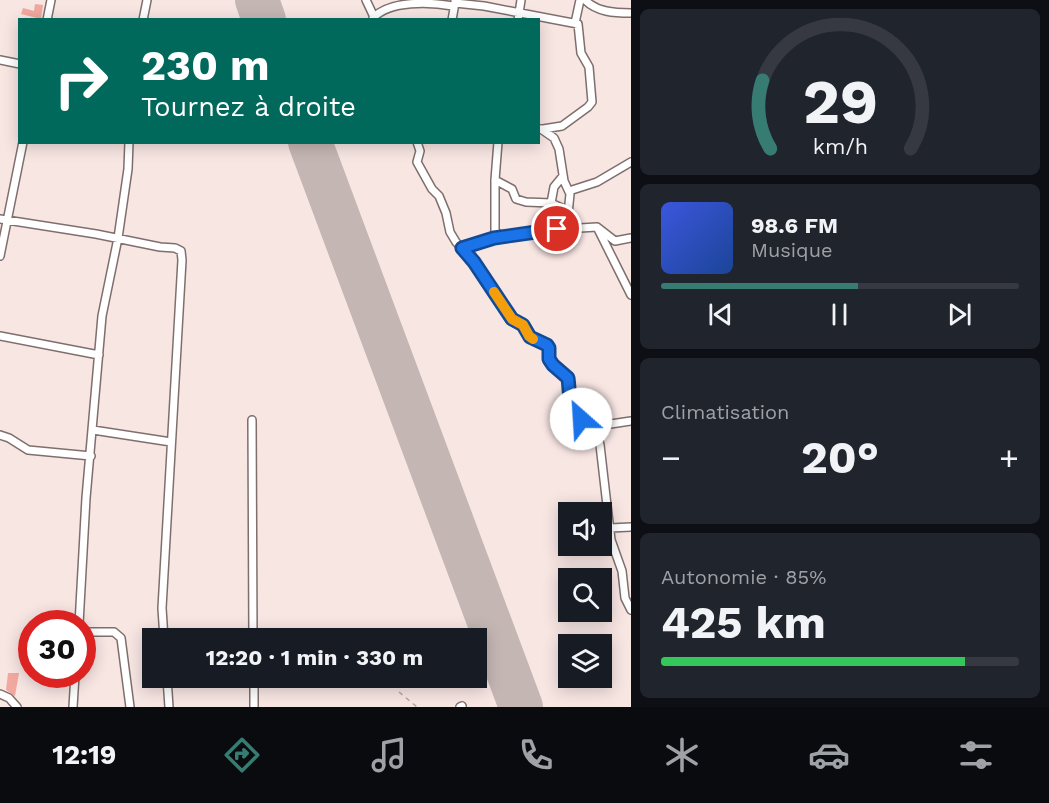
<!DOCTYPE html>
<html lang="fr">
<meta charset="utf-8">
<style>
:root{--surface:#171b24;--page:#20242c;--text:#f1f3f6;--muted:#9ea1a6;--line:#363941;--accent:#377c72}
body{margin:0;font-family:"Work Sans",sans-serif;background:var(--page);color:var(--text);height:100vh;display:flex;flex-direction:column;font-size:22px;white-space:nowrap}
*{box-sizing:border-box;margin:0}
p{font-size:20px;color:var(--muted)}
.icon{flex:none;width:33px;height:33px;fill:none;stroke:currentColor;stroke-width:2;stroke-linecap:round;stroke-linejoin:round}
.map{position:relative;flex:1;overflow:hidden}
.sheet{display:flex;flex-direction:column;gap:9px;padding:9px;background:#0d0f14;width:418px}
.sheet>*{flex:none}
.guide{position:absolute;left:18px;top:18px;width:522px;height:126px;border-radius:0px;box-shadow:0 3px 15px #0003;background:#00695c;color:#fff;overflow:hidden}
.controls{position:absolute;left:558px;top:502px;display:grid;gap:12px}
.controls a{display:grid;place-items:center;width:54px;height:54px;border-radius:0px;background:var(--surface);box-shadow:0 3px 15px #0003;font-size:30px}
.speed{position:absolute;left:18px;top:610px;display:flex;gap:12px;font-size:30px;font-weight:700;text-align:center}
.speed>*{display:grid;place-content:center;width:78px;height:78px;border-radius:50%;background:var(--surface);box-shadow:0 3px 15px #0003;line-height:1}
.speed .limit{border:9px solid #d22;background:#fff;color:#111}
.pin{position:absolute;display:grid;place-items:center;width:51px;height:51px;color:#fff;margin:-26px;border:3px solid #fff;border-radius:50%;box-shadow:0 2px 6px #0007}
.me{position:absolute;width:66px;margin:-33px;rotate:334deg;stroke-linejoin:round;filter:drop-shadow(0 0 4px #0008)}
.turn{display:flex;align-items:center;gap:21px;height:126px;padding:0 24px;font-size:27px}
.turn .icon{width:78px;height:78px;stroke-width:2.5}
.turn b{display:block;font-size:42px;line-height:51px}
.big{font-size:45px;font-weight:700;line-height:1.1}
.sheet .card{flex:1;display:flex;flex-direction:column;justify-content:center;gap:9px;min-width:0;padding:0 21px;border-radius:9px;background:var(--page)}
.sheet .dial{align-items:center;gap:0}
.dial svg{height:156px;overflow:visible;fill:none;stroke:var(--line);stroke-width:7;stroke-linecap:round;text-anchor:middle}
.dial text{fill:var(--text);stroke:none}
.song{display:flex;align-items:center;gap:18px}
.cover{width:72px;height:72px;border-radius:9px;background:linear-gradient(135deg,hsl(230 70% 55%),hsl(220 70% 35%))}
.played{height:6px;border-radius:3px;background:linear-gradient(90deg,var(--accent) 55%,var(--line) 55%)}
.keys{display:flex;justify-content:space-around;direction:ltr}
.heat{display:flex;justify-content:space-between;align-items:center;font-size:33px;direction:ltr}
.charge{height:9px;border-radius:4px;background:linear-gradient(90deg,#34c759 85%,var(--line) 0)}
.trip{position:absolute;left:142px;top:628px;width:345px;height:60px;border-radius:0px;background:var(--surface);box-shadow:0 3px 15px #0003;font-weight:700;line-height:60px;text-align:center}
.menu{display:flex;height:96px;justify-content:space-around;align-items:center;background:#090b0e;color:var(--muted)}
.menu .icon{width:42px;height:42px}
.menu .on{color:var(--accent)}
.menu b{font-size:27px;color:var(--text)}
main{display:flex;flex:1;min-height:0}
.map>svg:first-child{display:block}
.lines{fill:none;stroke-linecap:round;stroke-linejoin:round}
.runway{stroke:#c4b6b3;stroke-width:44}
.building{fill:#f2a89f}
.minor-casing{stroke:#7e6f6d;stroke-width:10}
.path{stroke:#b4a6a3;stroke-width:1.5;stroke-dasharray:4.5 4.5;stroke-linecap:butt}
.minor{stroke:#fff;stroke-width:7}
.route-casing{stroke:#114b97;stroke-width:15}
.route{stroke:#1a73e8;stroke-width:10}
.slow{stroke:#f59e0b;stroke-width:10}
</style>
<main>
<div class="map">
<svg width="631" height="707" viewBox="0 0 631 707">
<rect width="100%" height="100%" fill="#f8e6e3"/>
<g class="lines">
<path class="runway" d="M257 0 264 20
M310 142 521 707"/>
</g>
<path class="building" d="M35 4 43 5 41 19 21 14 23 8 34 11Z
M8 673H19L15 696 6 690Z"/>
<g class="lines">
<defs>
<path id="minor" d="M366 0 375 19
M455 0V3L484 6 578 24 581 53 589 67 592 102 588 107 562 126 543 129
M585 0C597 12 614 13 631 13
M373 18C390 0 430 2 453 6
M47 20 51 0
M143 20 147 0
M452 20 455 3
M518 20 521 0
M575 23 580 0
M0 60 20 64
M541 129 554 138 559 149 564 181 570 194 568 214 572 226
M417 142 420 151 417 162 432 189 439 196 446 213 450 232 456 242 474 262 512 319 523 325 530 337 547 345 549 348V359L553 365 568 378 570 402 577 417 594 420 600 445 611 540 622 571 625 598 631 610
M498 142 495 180V231L502 237
M495 180 512 189 516 199 526 202 551 203 568 211
M569 191 597 182 631 162
M551 203 554 187 563 176
M0 219 96 234 160 247 175 248 181 251 182 260 162 608 164 639
M598 229 631 295
M461 248 494 238 572 226 580 228 597 227 615 241 631 238
M0 256 23 142
M0 336 99 355
M252 420 253 639
M595 423 604 425 631 421
M93 430 171 442
M0 435 9 438 28 450 91 456
M610 528 631 527
M79 624 86 498 102 316 118 238 128 169 129 142
M82 632H114L121 638 130 707
M167 678 169 707
M254 678V707
M0 694 9 698 17 707
M73 707 75 675
M460 707 462 706"/>
</defs>
<use href="#minor" class="minor-casing"/>
<path class="path" d="M399 692 417 707"/>
<use href="#minor" class="minor"/>
</g>
<g class="lines">
<defs>
<path id="route" d="M557 229 494 238 462 248 474 262 512 319 523 325 530 337 547 345 549 348V359L553 365 568 378C570 393 568 409 581 419"/>
</defs>
<use href="#route" class="route-casing"/>
<use href="#route" class="route"/>
<path class="slow" d="M494 292 512 319 523 325 529 336 533 339"/>
</g>
</svg>
<div class="controls">
<a><svg class="icon" aria-label="sound" viewBox="0 0 24 24"><path d="M4 9h4l5-4v14l-5-4H4zM17 9q2 3 0 6"/></svg></a>
<a><svg class="icon" aria-label="search" viewBox="0 0 24 24"><circle cx="10" cy="10" r="6"/><path d="M15 15l6 6"/></svg></a>
<a><svg class="icon" aria-label="layers" viewBox="0 0 24 24"><path d="M12 4l9 5-9 5-9-5zM3 14l9 5 9-5"/></svg></a>
</div>
<div class="speed"><div class="limit">30</div></div>
<div class="pin" style="left:557px;top:229px;background:#d93025"><svg class="icon" aria-label="arrive" viewBox="0 0 24 24"><path d="M6 21V4h12l-3 4 3 4H6"/></svg></div>
<svg class="me" style="left:581px;top:419px" viewBox="-20 -20 40 40"><circle r="19" fill="#fff"/><path d="M0-13L10 11 0 6-10 11z" fill="#1a73e8"/></svg>
<div class="trip">12:20 · 1 min · 330 m</div>
<div class="guide">
<div class="turn"><svg class="icon" aria-label="right" viewBox="0 0 24 24"><path d="M7 20v-9h11M14 6l5 5-5 5"/></svg><div><b>230 m</b>Tournez à droite</div></div>
</div>
</div>
<section class="sheet">
<div class="card dial"><svg viewBox="0 0 100 80">
<path d="M14 69A42 42 0 1 1 86 69"/>
<path d="M14 69A42 42 0 0 1 10 34" stroke="#377c72"/>
<text x="50" y="56" font-size="32" font-weight="700">29</text>
<text x="50" y="72" font-size="11">km/h</text>
</svg></div>
<div class="card">
<div class="song"><i class="cover"></i><div><b>98.6 FM</b><p>Musique</p></div></div>
<div class="played"></div>
<div class="keys"><svg class="icon" aria-label="previous" viewBox="0 0 24 24"><path d="M18 5L8 12l10 7zM5 5v14"/></svg><svg class="icon" aria-label="pause" viewBox="0 0 24 24"><path d="M8 5v14M16 5v14"/></svg><svg class="icon" aria-label="next" viewBox="0 0 24 24"><path d="M6 5l10 7-10 7zM19 5v14"/></svg></div>
</div>
<div class="card"><p>Climatisation</p>
<div class="heat"><a>−</a><b class="big">20°</b><a>+</a></div>
</div>
<div class="card"><p>Autonomie · 85%</p><b class="big">425 km</b><div class="charge"></div></div>
</section>
</main>
<nav class="menu">
<b>12:19</b>
<svg class="icon on" aria-label="directions" viewBox="0 0 24 24"><path d="M12 3l9 9-9 9-9-9zM9 14v-3h6M13 9l2 2-2 2"/></svg>
<svg class="icon" aria-label="music" viewBox="0 0 24 24"><path d="M9 18V5l10-2v13"/><circle cx="6" cy="18" r="3"/><circle cx="16" cy="16" r="3"/></svg>
<svg class="icon" aria-label="phone" viewBox="0 0 24 24"><path d="M5 4h4l2 5-3 2q2 4 5 5l2-3 5 2v4C11 20 4 13 5 4z"/></svg>
<svg class="icon" aria-label="climate" viewBox="0 0 24 24"><path d="M12 3v18M4 7l16 10M4 17L20 7"/></svg>
<svg class="icon" aria-label="car" viewBox="0 0 24 24"><path d="M5 17H2v-5l4-1 3-4h7l3 4 3 1v5h-3M9 17h6M6 11h13"/><circle cx="7" cy="17" r="2"/><circle cx="17" cy="17" r="2"/></svg>
<svg class="icon" aria-label="filters" viewBox="0 0 24 24"><path d="M4 7h16M4 17h16"/><circle cx="9" cy="7" r="2"/><circle cx="15" cy="17" r="2"/></svg>
</nav>
